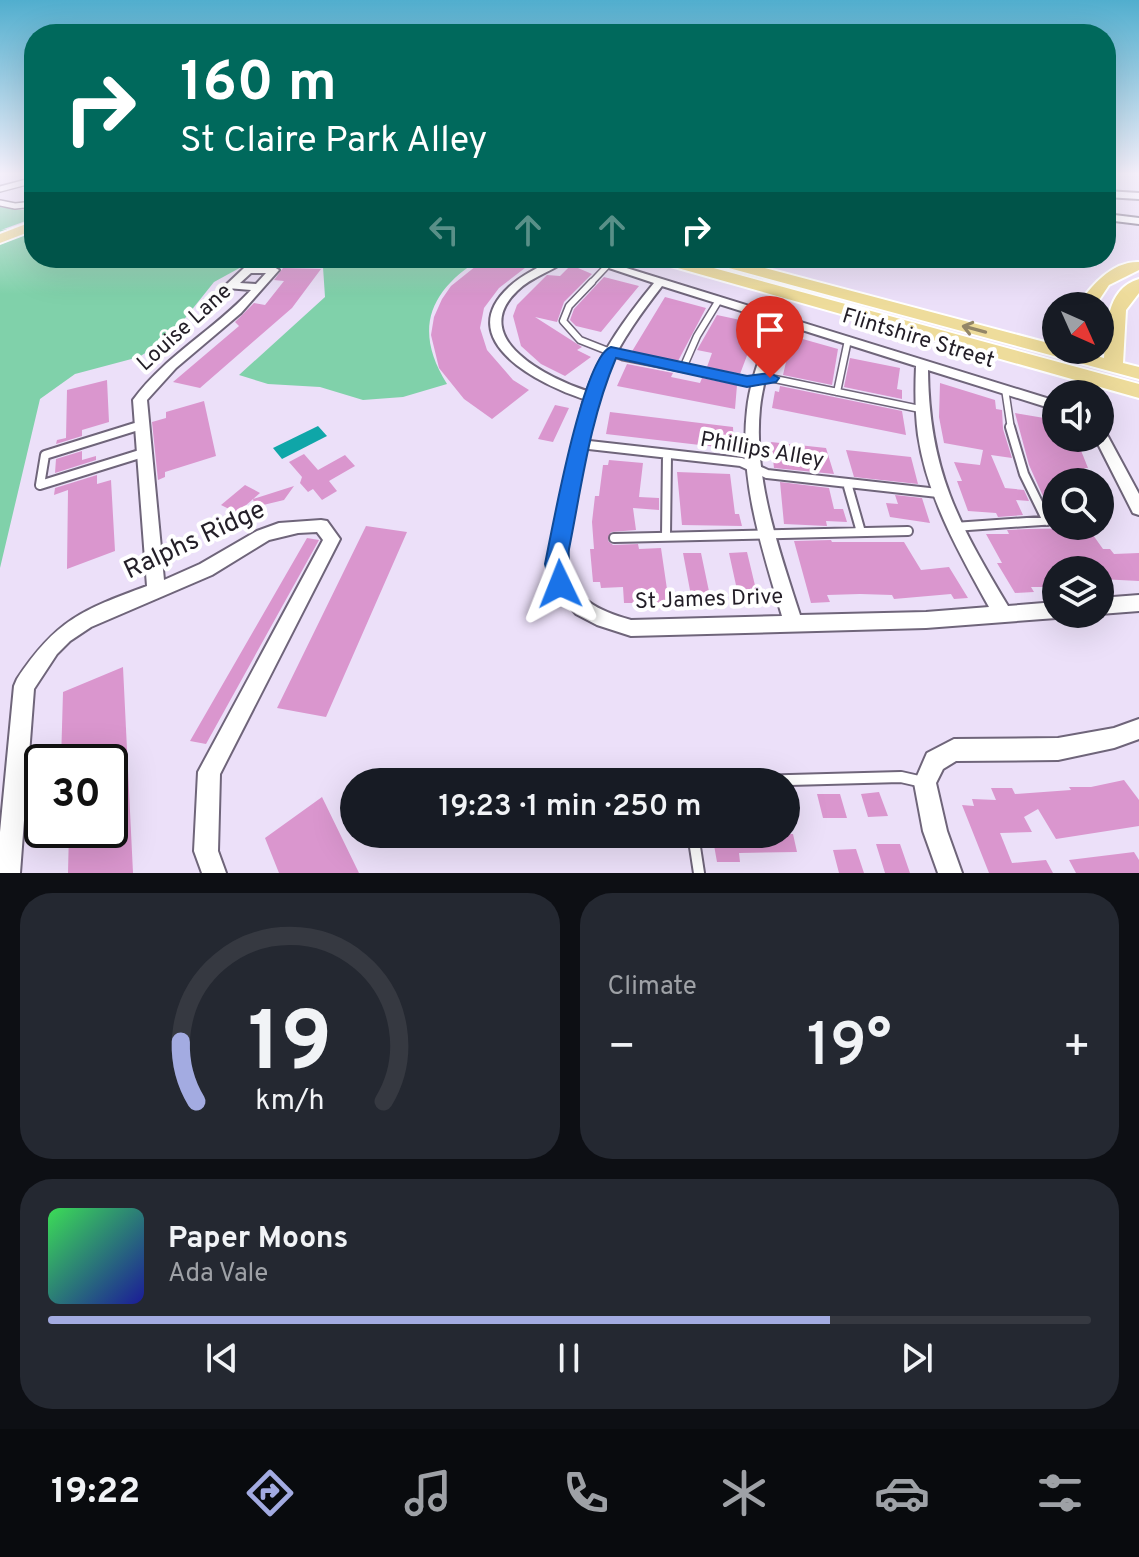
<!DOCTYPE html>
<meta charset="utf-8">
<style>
:root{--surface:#171b24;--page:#242831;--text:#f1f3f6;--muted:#9ea1a6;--line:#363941;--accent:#a3abe1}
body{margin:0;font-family:Overpass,sans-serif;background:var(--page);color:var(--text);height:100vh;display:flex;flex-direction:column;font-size:30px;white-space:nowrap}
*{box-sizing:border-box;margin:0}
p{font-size:26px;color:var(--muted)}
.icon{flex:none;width:44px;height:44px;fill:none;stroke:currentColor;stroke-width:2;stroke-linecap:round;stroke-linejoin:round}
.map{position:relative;height:873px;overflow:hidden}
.sheet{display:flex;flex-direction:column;gap:20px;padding:20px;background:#0d0f14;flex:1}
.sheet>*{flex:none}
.top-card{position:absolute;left:24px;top:24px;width:1092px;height:244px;border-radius:32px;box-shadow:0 8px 32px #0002;background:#00695c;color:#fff;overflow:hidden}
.needle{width:52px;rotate:135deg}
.controls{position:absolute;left:1042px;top:292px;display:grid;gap:16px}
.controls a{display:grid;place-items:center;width:72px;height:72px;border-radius:50%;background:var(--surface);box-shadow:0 8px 32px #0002;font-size:40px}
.speed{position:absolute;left:24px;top:744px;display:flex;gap:16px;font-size:40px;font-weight:700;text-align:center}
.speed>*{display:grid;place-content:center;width:104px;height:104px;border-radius:50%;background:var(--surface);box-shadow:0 8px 32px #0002;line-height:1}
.speed .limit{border:4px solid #111;border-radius:12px;background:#fff;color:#111}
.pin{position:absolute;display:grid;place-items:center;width:68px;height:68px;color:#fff;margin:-82px -34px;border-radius:50% 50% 50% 0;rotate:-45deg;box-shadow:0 0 8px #0007}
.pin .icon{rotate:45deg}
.me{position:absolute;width:88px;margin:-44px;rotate:358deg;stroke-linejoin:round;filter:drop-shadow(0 0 6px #0008)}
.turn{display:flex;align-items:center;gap:28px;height:168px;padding:0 24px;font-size:36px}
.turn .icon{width:104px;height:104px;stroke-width:2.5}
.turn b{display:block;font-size:56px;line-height:68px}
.lanes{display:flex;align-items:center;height:76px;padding:0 24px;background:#0003;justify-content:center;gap:40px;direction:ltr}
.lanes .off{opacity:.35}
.big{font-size:60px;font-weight:600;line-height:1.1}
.sheet .widget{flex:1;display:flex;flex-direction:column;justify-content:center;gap:12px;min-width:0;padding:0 28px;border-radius:32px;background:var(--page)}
.sheet .dial{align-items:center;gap:0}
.dial svg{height:208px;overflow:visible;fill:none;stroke:var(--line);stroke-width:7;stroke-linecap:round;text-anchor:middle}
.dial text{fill:var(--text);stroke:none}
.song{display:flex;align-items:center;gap:24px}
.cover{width:96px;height:96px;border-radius:12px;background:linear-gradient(135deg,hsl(130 70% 55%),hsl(240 70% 35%))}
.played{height:8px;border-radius:4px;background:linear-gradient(90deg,var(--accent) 75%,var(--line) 75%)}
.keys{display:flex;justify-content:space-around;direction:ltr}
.heat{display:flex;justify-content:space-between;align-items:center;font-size:44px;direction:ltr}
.sheet .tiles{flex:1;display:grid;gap:20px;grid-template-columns:1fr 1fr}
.widget:last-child{grid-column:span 2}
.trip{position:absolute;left:340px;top:768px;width:460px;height:80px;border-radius:40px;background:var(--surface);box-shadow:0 8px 32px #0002;font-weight:600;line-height:80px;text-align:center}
.tab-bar{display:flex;height:128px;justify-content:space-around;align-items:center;background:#090b0e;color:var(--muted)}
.tab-bar .icon{width:56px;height:56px}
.tab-bar .active{color:var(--accent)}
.tab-bar b{font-size:36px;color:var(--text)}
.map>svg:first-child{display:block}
.green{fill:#80d1aa}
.water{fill:#0fa6a8}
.building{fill:#da96ce}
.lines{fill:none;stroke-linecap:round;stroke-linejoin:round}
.lane-far3-casing{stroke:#6f657a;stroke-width:8}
.lane-far2-casing{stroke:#6f657a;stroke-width:9}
.lane-far1-casing{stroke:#6f657a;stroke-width:12}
.lane-casing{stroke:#6f657a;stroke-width:14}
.street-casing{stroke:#6f657a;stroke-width:4}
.primary-casing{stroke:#fff;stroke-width:4}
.lane-far3{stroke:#fff;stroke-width:5}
.lane-far2{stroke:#fff;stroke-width:6}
.lane-far1{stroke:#fff;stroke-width:8}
.lane{stroke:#fff;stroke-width:10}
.street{fill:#fff;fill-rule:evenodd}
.primary{fill:#eedc9b;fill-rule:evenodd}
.oneway{stroke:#938667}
.route{fill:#1a73e8;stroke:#114b97;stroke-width:2}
.labels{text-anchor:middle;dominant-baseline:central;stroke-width:8;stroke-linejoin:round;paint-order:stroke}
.street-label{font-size:22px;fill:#231e27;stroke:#fff}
.near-street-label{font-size:26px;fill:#231e27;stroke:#fff}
</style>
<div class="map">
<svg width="1139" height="873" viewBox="0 0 1139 873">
<rect width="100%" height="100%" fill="#ece0f9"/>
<path class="green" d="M34 206V218L1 230 34 225V258H258L214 282 170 337 139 357 75 374 40 399 0 568V207L22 210Z
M311 258H482C429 290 413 330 447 384L403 397 363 400 320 387 268 384 239 375 325 297 323 267Z"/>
<path class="water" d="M318 426 327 436 282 459 273 448Z"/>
<path class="building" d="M486 258H538L499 288 484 308 480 328 487 350 513 380 529 390 492 419 464 399 439 368 431 335 434 317 442 299 451 286Z
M571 265 592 274 564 302 557 322 535 317 582 347 577 350 591 357 565 376 541 364 521 346 513 316 517 305 547 275 560 276Z
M283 268 321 269 292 308 200 388 173 382 239 326 235 322 254 303 265 305 284 281 274 280Z
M604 277 639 286 601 332 576 326 570 320 574 309Z
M665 297 706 308 678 361 631 353Z
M717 315 759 324 740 374 707 367 712 353 697 350Z
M792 336 838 349 832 385 783 375Z
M850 358 900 368 897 389 902 390V399L844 387Z
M627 364 673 373 671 377 700 383 702 378 737 385 735 409 617 386Z
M107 380 109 422 82 430V436L56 444 57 440 66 438 67 390Z
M940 383 995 400 996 409 1002 410 1003 429 1012 458 991 455 1005 488 1024 490 1029 501 1016 500 1023 515 998 517 996 513 968 511 957 481H962L954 462 980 465 983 450 944 443 939 417Z
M780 386 902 411 906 435 772 408 775 391 779 392Z
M204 401 216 456 165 472V477L158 480 152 422 166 418V412Z
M555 405 569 408 553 442 538 439Z
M610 412 733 427 734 449 606 434Z
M1015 413 1056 420V438H1076L1088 468H1084L1092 482H1051L1056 492V504L1046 503 1029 465Z
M771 442 826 448 834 474 774 468Z
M846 450 911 457 918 484 854 477Z
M82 451V460L96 456V460L55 473 56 459Z
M304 454 318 470 345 455 355 466 329 481 337 491 322 500 313 489 308 492 300 483 302 477 289 462Z
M609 460 643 463 639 497 659 498V510L633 508 636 530 611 532 608 541 613 545 638 544 639 549 661 548 669 603H624L623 587 601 588 600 582H593L590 549H594L592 522 595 496H599L603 465H608Z
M677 472 730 474 735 514H739L742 526 682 525Z
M97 475V484L111 480 115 551 67 569 68 490 54 495 55 488Z
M780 482 829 488 834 509H843L847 522 826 521 827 526 784 524Z
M245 485 260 493 237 513 221 505Z
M294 486 284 500 255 507 253 499Z
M895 495 922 498 930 523 890 517 886 503 898 504Z
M366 526 407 532 326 717 277 708Z
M1088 528 1103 549H1110L1114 554 1139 553V581L1100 579V570H1056V587H1031L1034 592 1015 593 997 563H1002L986 534H1009L1007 530 1029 529Z
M307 538 319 540 206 744 190 741Z
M831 540 832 542H904L921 570 949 567 968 598 954 599 951 594 894 599 892 595 860 594 827 595 830 602 811 603 794 541Z
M747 552 758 598 739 599 729 553Z
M683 553H701L711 601H692Z
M123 667 133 873H68L69 830H110V762H61L63 692Z
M1124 780 1139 800V826L1056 839 1038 809 1024 817 1032 832 1000 833 1012 863 1046 860 1053 873H989L962 805 974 806 972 799 996 800 991 788H1012L1015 794 1071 790 1069 787H1091Z
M879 792 888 816 868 817 861 794Z
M817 794H840L847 818H823Z
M322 797 359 873H279L265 838Z
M712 834H793L797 852 739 853 740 862H717Z
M876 844H900L910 873H885Z
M856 849 864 873H839L833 850Z
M1134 852 1139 860V873H1076L1069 860Z"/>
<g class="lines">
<defs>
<path id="lane-far3" d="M0 189 34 180
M0 203 15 206 34 204
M590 284 608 265"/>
<path id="lane-far2" d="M592 282 569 306 563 321 580 340 623 357 747 381 770 378 920 409
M683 368 697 336 719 300
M1005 389 1011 429
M837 392 848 340
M128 429 142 425"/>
<path id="lane-far1" d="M135 427 45 455 40 485 143 453
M1010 427 1024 474 1047 521
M580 444 741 462 767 474 938 493
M847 483 861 532
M954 527 1056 520
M666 536 667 455
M614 538 908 531"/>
<path id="lane" d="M713 782 901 777 923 782
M693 834 699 873"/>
<path id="street" d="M1106 191 1139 193V199L1106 197Z
M1106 214 1139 218V224L1106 220Z
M557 258H570C554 271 532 276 517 291 467 339 550 379 587 391 601 351 627 316 654 283L579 258H594L1056 401V410L928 370C929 470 958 523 1008 606L1056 602V614H1063L1062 616 1056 618 926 628 631 636 597 625 576 614 560 596 548 564 569 460 584 399C541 385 451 341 509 287 523 274 541 266 557 258ZM662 286 773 321C763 350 750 379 747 410 739 480 762 549 782 616L631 620C596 610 576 600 564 564 576 500 582 430 608 370 622 339 642 312 662 286ZM783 324 916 366C915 389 915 412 918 435 927 497 959 553 989 607L926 612 800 615C779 549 753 479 760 408 763 379 774 352 783 324Z
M274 267 279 270 241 313 176 368 147 400 164 580 200 564 257 531 279 523 321 520 327 521 340 539 220 774 218 851 226 873H202L194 851 198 772 323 540 317 532 298 533 269 540 212 575 91 627 70 641 57 654 34 689 20 873H0V832L14 686 17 679C56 620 82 610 147 586L133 400C165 356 214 330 251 290L227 288V284L244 268ZM251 273H266L256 284 240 283Z
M1100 429 1105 431 1139 494V515L1133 513 1095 438H1100Z
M1139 595V611L1100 614V598Z
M1139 719V739L1114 748 1058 760 956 761 943 769 936 783 947 831 962 873H938L923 831 914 783 927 753 954 739 1058 738 1114 728Z"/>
<path id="primary" d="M34 221V230L0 243V234Z
M651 258H677L1139 384V398L653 261Z
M701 258H727L1056 345V350H1075L1104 358C1107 329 1105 289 1139 279V293L1126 310 1123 363 1139 367V379L703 261Z
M1139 262V270L1109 285 1095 306H1077C1091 286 1112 261 1139 262Z"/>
</defs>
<use href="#lane-far3" class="lane-far3-casing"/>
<use href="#lane-far2" class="lane-far2-casing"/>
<use href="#lane-far1" class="lane-far1-casing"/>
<use href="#lane" class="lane-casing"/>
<use href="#street" class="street-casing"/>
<use href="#primary" class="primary-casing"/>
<use href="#lane-far3" class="lane-far3"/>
<use href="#lane-far2" class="lane-far2"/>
<use href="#lane-far1" class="lane-far1"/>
<use href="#lane" class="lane"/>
<use href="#street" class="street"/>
<use href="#primary" class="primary"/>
</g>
<defs><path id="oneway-shaft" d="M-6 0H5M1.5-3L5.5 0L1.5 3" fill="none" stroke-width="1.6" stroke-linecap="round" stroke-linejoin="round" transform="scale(2)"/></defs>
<use class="oneway" href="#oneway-shaft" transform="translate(974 329) rotate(-165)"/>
<linearGradient id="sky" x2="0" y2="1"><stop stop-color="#51aece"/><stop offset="0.59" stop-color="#f6f1fc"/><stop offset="1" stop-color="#f6f1fc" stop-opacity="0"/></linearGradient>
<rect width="1139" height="294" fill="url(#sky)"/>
<path class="route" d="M611 347 747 376 770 373 779 378 776 382 747 387 616 358C590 419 582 484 569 549 567 563 574 579 568 591L560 594 552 591 545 564C552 530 583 356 611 347Z"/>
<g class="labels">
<g class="street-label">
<text transform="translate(185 328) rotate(-42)">Louise Lane</text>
<text transform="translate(918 339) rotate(17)">Flintshire Street</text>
<text transform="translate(762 451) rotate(10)">Phillips Alley</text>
<text transform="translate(709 600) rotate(-2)">St James Drive</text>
</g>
<g class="near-street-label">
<text transform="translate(195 541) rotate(-25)">Ralphs Ridge</text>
</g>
</g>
</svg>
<div class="controls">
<a><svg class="needle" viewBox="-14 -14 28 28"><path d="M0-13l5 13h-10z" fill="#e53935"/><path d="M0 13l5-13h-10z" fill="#9ea1a6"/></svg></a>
<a><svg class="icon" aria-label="sound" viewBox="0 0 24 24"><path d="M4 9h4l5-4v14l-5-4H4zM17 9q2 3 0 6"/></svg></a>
<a><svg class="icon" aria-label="search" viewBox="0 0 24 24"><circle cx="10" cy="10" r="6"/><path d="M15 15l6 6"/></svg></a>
<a><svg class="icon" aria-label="layers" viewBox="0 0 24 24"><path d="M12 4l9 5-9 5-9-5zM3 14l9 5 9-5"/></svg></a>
</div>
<div class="speed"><div class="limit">30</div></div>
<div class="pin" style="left:770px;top:378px;background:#d93025"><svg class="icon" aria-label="arrive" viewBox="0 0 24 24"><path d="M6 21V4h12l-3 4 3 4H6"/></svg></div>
<svg class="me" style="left:560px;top:584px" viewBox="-20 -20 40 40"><path d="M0-17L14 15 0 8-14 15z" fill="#1a73e8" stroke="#fff" stroke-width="4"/></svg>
<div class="trip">19:23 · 1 min · 250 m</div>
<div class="top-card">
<div class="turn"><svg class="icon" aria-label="right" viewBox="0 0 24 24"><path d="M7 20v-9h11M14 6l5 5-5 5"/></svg><div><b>160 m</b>St Claire Park Alley</div></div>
<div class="lanes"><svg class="icon off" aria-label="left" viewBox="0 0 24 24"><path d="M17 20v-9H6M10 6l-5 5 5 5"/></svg><svg class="icon off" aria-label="ahead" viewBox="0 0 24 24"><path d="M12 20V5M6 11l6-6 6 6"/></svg><svg class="icon off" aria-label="ahead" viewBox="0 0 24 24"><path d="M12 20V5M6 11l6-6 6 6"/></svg><svg class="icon" aria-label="right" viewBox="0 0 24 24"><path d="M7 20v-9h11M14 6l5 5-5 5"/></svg></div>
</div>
</div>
<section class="sheet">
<div class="tiles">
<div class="widget dial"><svg viewBox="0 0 100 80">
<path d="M14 69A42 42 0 1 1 86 69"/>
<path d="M14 69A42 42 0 0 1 8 46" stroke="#a3abe1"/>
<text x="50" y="56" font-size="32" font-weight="700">19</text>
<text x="50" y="72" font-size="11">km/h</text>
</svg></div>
<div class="widget"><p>Climate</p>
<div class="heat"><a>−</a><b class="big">19°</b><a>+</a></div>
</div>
<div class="widget">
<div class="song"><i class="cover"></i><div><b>Paper Moons</b><p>Ada Vale</p></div></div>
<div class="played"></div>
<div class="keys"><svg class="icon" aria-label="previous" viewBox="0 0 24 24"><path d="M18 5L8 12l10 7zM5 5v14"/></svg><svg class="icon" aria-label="pause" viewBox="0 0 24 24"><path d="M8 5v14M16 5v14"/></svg><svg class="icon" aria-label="next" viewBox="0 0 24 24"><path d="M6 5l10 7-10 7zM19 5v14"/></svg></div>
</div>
</div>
</section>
<nav class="tab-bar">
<b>19:22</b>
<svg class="icon active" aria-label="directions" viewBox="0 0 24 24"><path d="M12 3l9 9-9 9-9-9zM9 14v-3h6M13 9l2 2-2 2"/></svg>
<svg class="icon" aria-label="music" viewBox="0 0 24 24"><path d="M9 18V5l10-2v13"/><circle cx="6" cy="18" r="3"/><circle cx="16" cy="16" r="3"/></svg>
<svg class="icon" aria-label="phone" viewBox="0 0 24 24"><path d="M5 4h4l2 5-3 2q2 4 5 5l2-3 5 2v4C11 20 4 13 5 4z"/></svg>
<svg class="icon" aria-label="climate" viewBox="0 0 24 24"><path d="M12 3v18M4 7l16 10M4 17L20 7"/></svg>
<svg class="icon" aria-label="car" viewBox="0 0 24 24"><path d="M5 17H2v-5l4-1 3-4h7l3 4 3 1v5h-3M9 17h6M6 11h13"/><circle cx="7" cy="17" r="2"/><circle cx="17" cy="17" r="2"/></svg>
<svg class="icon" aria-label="filters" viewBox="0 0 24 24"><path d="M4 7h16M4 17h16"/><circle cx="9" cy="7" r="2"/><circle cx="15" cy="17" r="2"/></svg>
</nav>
